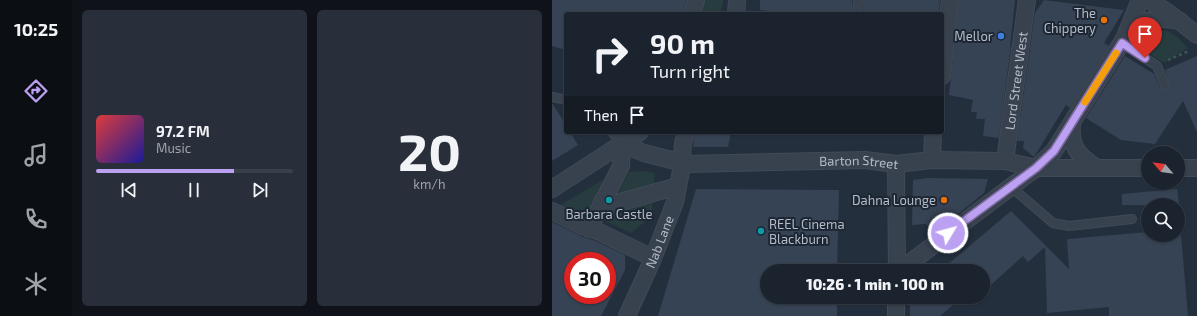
<!DOCTYPE html>
<meta charset="utf-8">
<style>
:root{--surface:#1b232e;--page:#282f3a;--text:#f1f3f6;--muted:#a0a4aa;--line:#39404a;--accent:#bca0f2}
body{margin:0;font-family:"Exo 2",sans-serif;background:var(--page);color:var(--text);height:100vh;display:flex;flex-direction:column;font-size:15px;white-space:nowrap}
*{box-sizing:border-box;margin:0}
p{font-size:13px;color:var(--muted)}
.icon{flex:none;width:22px;height:22px;fill:none;stroke:currentColor;stroke-width:2;stroke-linecap:round;stroke-linejoin:round}
.map{position:relative;flex:1;overflow:hidden}
.sheet{display:flex;flex-direction:column;gap:10px;padding:10px;background:#0f1319;width:480px}
.sheet>*{flex:none}
.guide{position:absolute;left:12px;top:12px;width:380px;height:122px;border-radius:4px;box-shadow:0 1px 3px #0004,0 0 0 1px var(--line);background:#1b232e;color:var(--text);overflow:hidden}
.needle{width:26px;rotate:298deg}
.buttons{position:absolute;left:589px;top:146px;display:grid;gap:8px}
.buttons a{display:grid;place-items:center;width:44px;height:44px;border-radius:50%;background:var(--surface);box-shadow:0 1px 3px #0004,0 0 0 1px var(--line);font-size:20px}
.speed{position:absolute;left:12px;top:252px;display:flex;gap:8px;font-size:20px;font-weight:700;text-align:center}
.speed>*{display:grid;place-content:center;width:52px;height:52px;border-radius:50%;background:var(--surface);box-shadow:0 1px 3px #0004,0 0 0 1px var(--line);line-height:1}
.speed .limit{border:6px solid #d22;background:#fff;color:#111}
.pin{position:absolute;display:grid;place-items:center;width:34px;height:34px;color:#fff;margin:-41px -17px;border-radius:50% 50% 50% 0;rotate:-45deg;box-shadow:0 0 4px #0007}
.pin .icon{rotate:45deg}
.me{position:absolute;width:44px;margin:-22px;rotate:53deg;stroke-linejoin:round;filter:drop-shadow(0 0 3px #0008)}
.turn{display:flex;align-items:center;gap:14px;height:84px;padding:0 20px;font-size:18px}
.turn .icon{width:52px;height:52px;stroke-width:2.5}
.turn b{display:block;font-size:28px;line-height:34px}
.then{display:flex;align-items:center;height:38px;padding:0 20px;background:#0003;gap:8px;font-size:15px}
.sheet .tile{flex:1;display:flex;flex-direction:column;justify-content:center;gap:6px;min-width:0;padding:0 14px;border-radius:6px;background:var(--page)}
.sheet .dial{align-items:center;gap:0}
.dial b{font-size:52px;line-height:1}
.song{display:flex;align-items:center;gap:12px}
.cover{width:48px;height:48px;border-radius:6px;background:linear-gradient(135deg,hsl(0 70% 55%),hsl(240 70% 35%))}
.played{height:4px;border-radius:2px;background:linear-gradient(90deg,var(--accent) 70%,var(--line) 70%)}
.keys{display:flex;justify-content:space-around;direction:ltr}
.sheet .tiles{flex:1;display:grid;gap:10px;grid-template-columns:repeat(2,1fr)}
.trip{position:absolute;left:208px;top:264px;width:230px;height:40px;border-radius:20px;background:var(--surface);box-shadow:0 1px 3px #0004,0 0 0 1px var(--line);font-weight:800;line-height:40px;text-align:center}
main{display:flex;flex:1;min-height:0}
.tab-bar{display:flex;flex-direction:column;width:72px;justify-content:space-around;align-items:center;background:#0b0e12;color:var(--muted)}
.tab-bar .icon{width:28px;height:28px}
.tab-bar .selected{color:var(--accent)}
.tab-bar b{font-size:18px;color:var(--text)}
.map>svg:first-child{display:block}
.green{fill:#263c3f}
.building{fill:#364354;fill-rule:evenodd}
.lines{fill:none;stroke-linecap:round;stroke-linejoin:round}
.lane-casing{stroke:#414a57;stroke-width:10}
.street-casing{stroke:#414a57;stroke-width:18}
.path{stroke:#3f5557;stroke-width:2.5;stroke-dasharray:3 3;stroke-linecap:butt}
.lane{stroke:#38414e;stroke-width:8}
.street{stroke:#38414e;stroke-width:16}
.route-casing{stroke:#7a689d;stroke-width:10}
.route{stroke:#bca0f2;stroke-width:7}
.slow{stroke:#f59e0b;stroke-width:7}
.food-dot{fill:#e8710a;stroke:#1d2633;stroke-width:1.5}
.shop-dot{fill:#3f7fe0;stroke:#1d2633;stroke-width:1.5}
.culture-dot{fill:#0f9aa8;stroke:#1d2633;stroke-width:1.5}
.labels{text-anchor:middle;dominant-baseline:central;stroke-width:4;stroke-linejoin:round;paint-order:stroke}
.poi-label{font-size:13px;fill:#b4bcc9;stroke:#1d2633;text-anchor:end}
.street-label{font-size:13px;fill:#b4bcc9;stroke:#1d2633}
</style>
<main>
<nav class="tab-bar">
<b>10:25</b>
<svg class="icon selected" aria-label="directions" viewBox="0 0 24 24"><path d="M12 3l9 9-9 9-9-9zM9 14v-3h6M13 9l2 2-2 2"/></svg>
<svg class="icon" aria-label="music" viewBox="0 0 24 24"><path d="M9 18V5l10-2v13"/><circle cx="6" cy="18" r="3"/><circle cx="16" cy="16" r="3"/></svg>
<svg class="icon" aria-label="phone" viewBox="0 0 24 24"><path d="M5 4h4l2 5-3 2q2 4 5 5l2-3 5 2v4C11 20 4 13 5 4z"/></svg>
<svg class="icon" aria-label="climate" viewBox="0 0 24 24"><path d="M12 3v18M4 7l16 10M4 17L20 7"/></svg>
</nav>
<section class="sheet">
<div class="tiles">
<div class="tile">
<div class="song"><i class="cover"></i><div><b>97.2 FM</b><p>Music</p></div></div>
<div class="played"></div>
<div class="keys"><svg class="icon" aria-label="previous" viewBox="0 0 24 24"><path d="M18 5L8 12l10 7zM5 5v14"/></svg><svg class="icon" aria-label="pause" viewBox="0 0 24 24"><path d="M8 5v14M16 5v14"/></svg><svg class="icon" aria-label="next" viewBox="0 0 24 24"><path d="M6 5l10 7-10 7zM19 5v14"/></svg></div>
</div>
<div class="tile dial"><b>20</b><p>km/h</p></div>
</div>
</section>
<div class="map">
<svg width="645" height="316" viewBox="0 0 645 316">
<rect width="100%" height="100%" fill="#242f3e"/>
<path class="green" d="M150 0H171V5L167 14C160 14 154 16 149 10Z
M599 29C618 29 624 35 636 48L612 63 580 43 592 33Z
M92 171 103 173 102 186 63 198 77 172Z
M54 178 33 219 5 207Z
M101 201 99 217 79 233 51 220 56 212Z"/>
<path class="building" d="M0 0H134L131 14H14V50L0 46Z
M208 0H300V14H243L208 10Z
M311 0H388L387 14H311Z
M407 0H463L458 47 459 45 447 138 431 136 433 119H424L425 112H419L421 100 397 95Z
M492 0 572 10 552 43 557 46 518 108 514 105 482 157 471 148 472 141H465L483 13Z
M573 56 602 74 608 87 613 90 617 89 618 85 613 70 645 56V132L631 101 603 144 569 140 534 118Z
M0 103 14 125V132H18L26 145 0 161Z
M143 132H179L176 147H141Z
M376 178 436 179 432 193 401 218 398 217 381 233 374 224 360 225 361 180Z
M144 189 287 190 285 271H215V297H285V316H106Z
M625 189 627 205H570V194Z
M459 211 517 269 515 239 596 232V235H629L636 316H557V307L495 313 493 247 476 262 471 256 431 292V271H388Z
M0 222 31 237 41 240 73 255V270L49 316H0ZM21 261H55V295H21Z
M358 297H410L388 316H358Z"/>
<g class="lines">
<defs>
<path id="lane" d="M305 14 306 0
M570 43 605 66 613 85
M0 97 14 100
M60 132 70 144
M458 186 501 223 517 226 580 219"/>
<g id="street">
<path d="M597 0 618 14 645 35"/>
<path d="M140 14 144 0"/>
<path d="M184 14 185 0"/>
<path d="M575 37C578 33 582 28 586 25 599 17 614 18 628 21"/>
<path d="M390 76 398 0"/>
<path d="M520 124C518 147 526 156 545 168"/>
<path id="s1" d="M70 144 92 153 135 164 313 160 344 164 380 160 453 161 484 168H596"/>
<path d="M380 160 381 132"/>
<path id="s2" d="M453 161 475 0"/>
<path d="M344 164 345 271"/>
<path d="M626 168H645"/>
<path d="M0 189 88 132"/>
<path d="M50 202 58 205 126 186"/>
<path d="M0 211 30 226 45 231 101 258"/>
<path d="M37 229 69 166 70 144"/>
<path d="M347 271 484 168 502 151 572 39 588 0"/>
<path id="s3" d="M75 316 100 261 123 202 129 171 131 144 134 132"/>
<path d="M344 316V297"/>
</g>
</defs>
<use href="#lane" class="lane-casing"/>
<use href="#street" class="street-casing"/>
<path class="path" d="M616 60 637 51"/>
<use href="#lane" class="lane"/>
<use href="#street" class="street"/>
</g>
<g class="lines">
<defs>
<path id="route" d="M396 233 484 168 502 151 570 43 593 58"/>
</defs>
<use href="#route" class="route-casing"/>
<use href="#route" class="route"/>
<path class="slow" d="M533 102 564 53"/>
</g>
<g class="food-dot">
<circle cx="552" cy="20" r="4"/>
<circle cx="392" cy="200" r="4"/>
</g>
<circle class="shop-dot" cx="449" cy="36" r="4"/>
<g class="culture-dot">
<circle cx="57" cy="200" r="4"/>
<circle cx="209" cy="231" r="4"/>
</g>
<g class="labels">
<g class="poi-label">
<text x="544" y="13">The<tspan x="544" dy="15">Chippery</tspan></text>
<text x="441" y="36">Mellor</text>
<text x="384" y="200">Dahna Lounge</text>
<text x="57" y="214" text-anchor="middle">Barbara Castle</text>
<text x="217" y="224" text-anchor="start">REEL Cinema<tspan x="217" dy="15">Blackburn</tspan></text>
</g>
<g class="street-label">
<text stroke="none"><textPath href="#s2" startOffset="81">Lord Street West</textPath></text>
<text stroke="none"><textPath href="#s1" startOffset="240">Barton Street</textPath></text>
<text stroke="none"><textPath href="#s3" startOffset="81">Nab Lane</textPath></text>
</g>
</g>
</svg>
<div class="buttons">
<a><svg class="needle" viewBox="-14 -14 28 28"><path d="M0-13l5 13h-10z" fill="#e53935"/><path d="M0 13l5-13h-10z" fill="#a0a4aa"/></svg></a>
<a><svg class="icon" aria-label="search" viewBox="0 0 24 24"><circle cx="10" cy="10" r="6"/><path d="M15 15l6 6"/></svg></a>
</div>
<div class="speed"><div class="limit">30</div></div>
<div class="pin" style="left:593px;top:58px;background:#d93025"><svg class="icon" aria-label="arrive" viewBox="0 0 24 24"><path d="M6 21V4h12l-3 4 3 4H6"/></svg></div>
<svg class="me" style="left:396px;top:233px" viewBox="-20 -20 40 40"><circle r="17" fill="#bca0f2" stroke="#fff" stroke-width="3"/><path d="M0-11L8 9 0 5-8 9z" fill="#fff"/></svg>
<div class="trip">10:26 · 1 min · 100 m</div>
<div class="guide">
<div class="turn"><svg class="icon" aria-label="right" viewBox="0 0 24 24"><path d="M7 20v-9h11M14 6l5 5-5 5"/></svg><div><b>90 m</b>Turn right</div></div>
<div class="then">Then<svg class="icon" aria-label="arrive" viewBox="0 0 24 24"><path d="M6 21V4h12l-3 4 3 4H6"/></svg></div>
</div>
</div>
</main>
